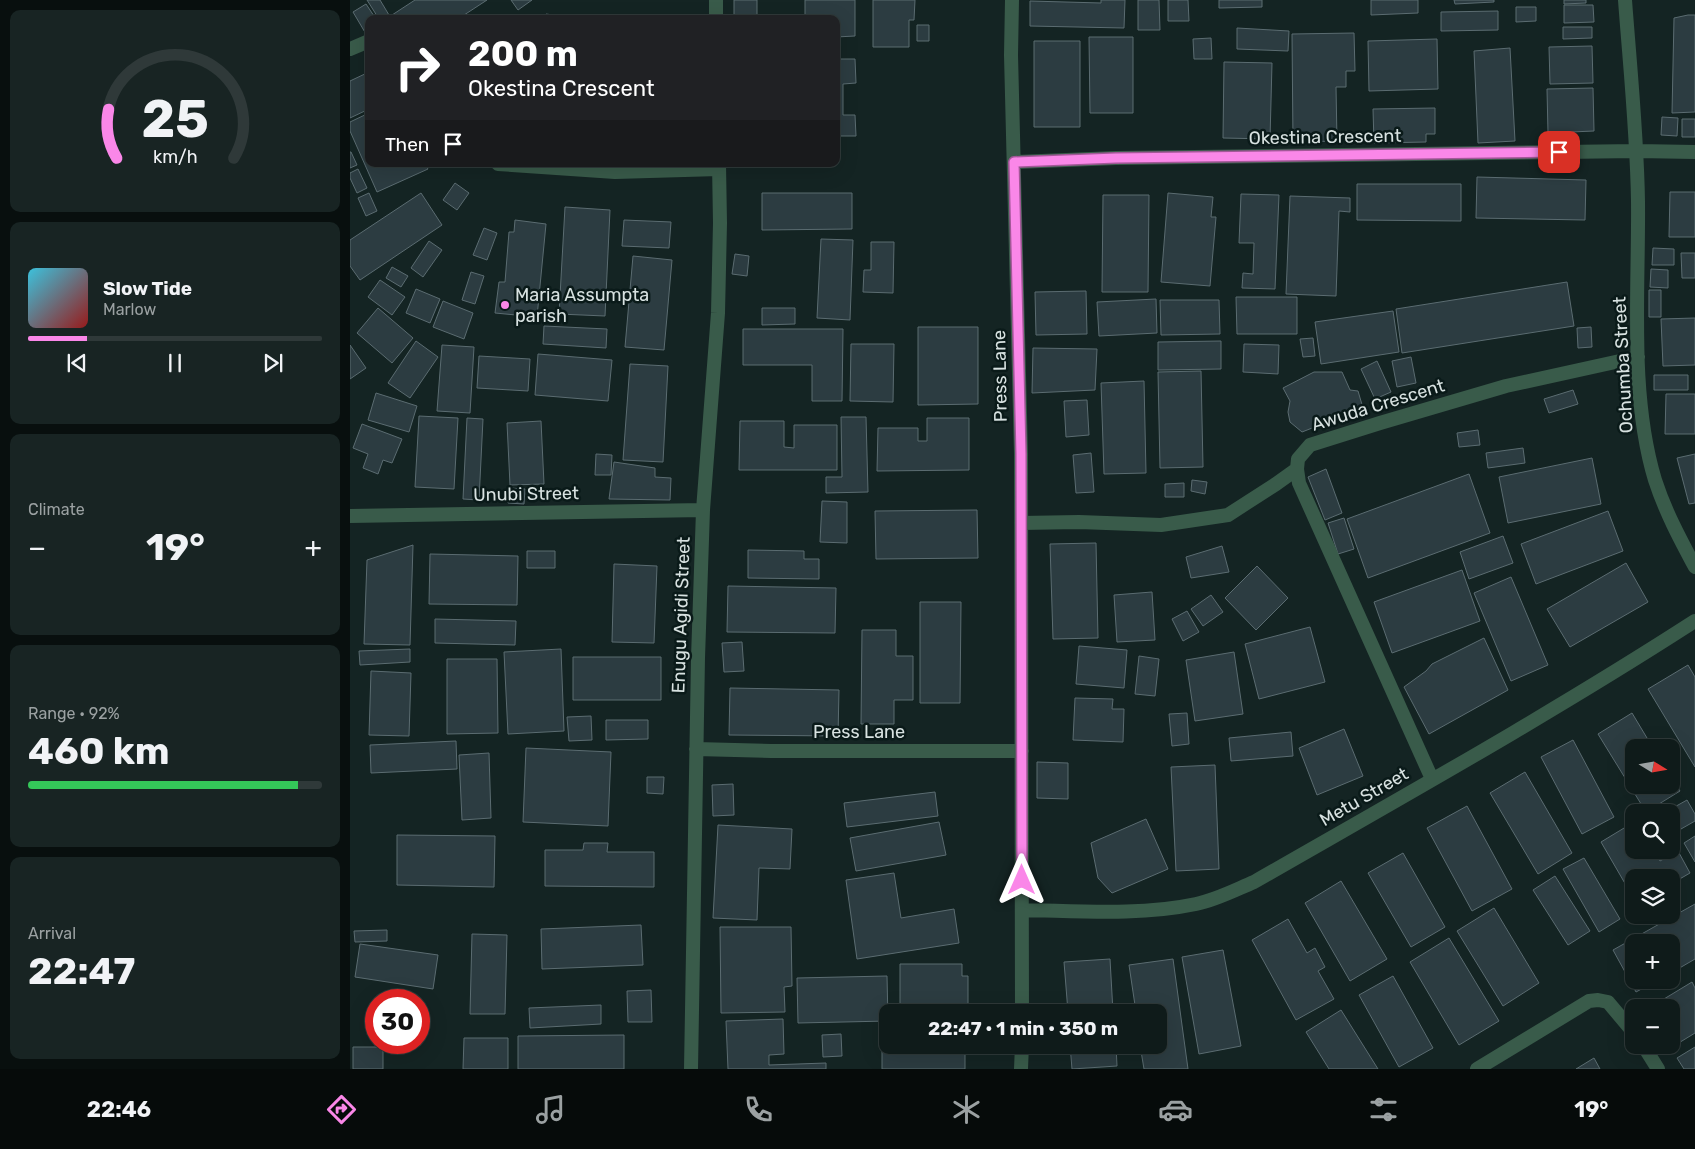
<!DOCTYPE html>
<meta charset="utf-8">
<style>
:root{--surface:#0f1b1a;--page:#182423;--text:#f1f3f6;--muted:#9ba1a2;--line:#2f3939;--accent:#fa87e8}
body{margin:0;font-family:Rubik,sans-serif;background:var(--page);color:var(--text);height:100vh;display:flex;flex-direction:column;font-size:19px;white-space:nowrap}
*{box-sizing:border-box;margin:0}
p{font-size:16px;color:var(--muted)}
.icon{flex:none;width:28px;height:28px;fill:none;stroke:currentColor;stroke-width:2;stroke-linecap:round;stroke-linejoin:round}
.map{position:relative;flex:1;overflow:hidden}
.details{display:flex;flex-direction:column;gap:10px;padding:10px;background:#080f0e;width:350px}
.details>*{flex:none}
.hud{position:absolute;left:15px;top:15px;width:475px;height:152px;border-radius:10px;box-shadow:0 5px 20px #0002,0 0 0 1px var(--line);background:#202124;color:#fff;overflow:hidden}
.needle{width:32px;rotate:101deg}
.fabs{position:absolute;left:1275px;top:739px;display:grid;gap:10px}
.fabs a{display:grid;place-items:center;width:55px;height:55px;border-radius:10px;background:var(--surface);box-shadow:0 5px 20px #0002,0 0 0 1px var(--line);font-size:25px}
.speed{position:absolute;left:15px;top:989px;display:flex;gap:10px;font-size:25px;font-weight:700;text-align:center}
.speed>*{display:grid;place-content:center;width:65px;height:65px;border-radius:50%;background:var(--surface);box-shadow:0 5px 20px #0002,0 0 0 1px var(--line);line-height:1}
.speed .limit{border:8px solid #d22;background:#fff;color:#111}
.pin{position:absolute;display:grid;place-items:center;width:42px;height:42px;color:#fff;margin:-21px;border-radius:10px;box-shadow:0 2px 8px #0006}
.me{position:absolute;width:55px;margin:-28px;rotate:0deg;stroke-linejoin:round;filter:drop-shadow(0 0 4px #0008)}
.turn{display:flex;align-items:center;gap:18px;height:105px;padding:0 20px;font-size:22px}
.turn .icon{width:65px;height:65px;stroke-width:2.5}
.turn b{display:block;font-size:35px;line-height:42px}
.then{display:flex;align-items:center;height:48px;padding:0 20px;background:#0003;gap:10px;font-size:19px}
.big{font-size:38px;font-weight:700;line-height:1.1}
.details .widget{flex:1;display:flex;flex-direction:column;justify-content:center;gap:8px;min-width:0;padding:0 18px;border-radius:10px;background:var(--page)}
.details .dial{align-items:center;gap:0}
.dial svg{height:130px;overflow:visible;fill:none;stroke:var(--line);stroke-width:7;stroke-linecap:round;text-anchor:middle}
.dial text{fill:var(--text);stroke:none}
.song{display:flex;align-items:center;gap:15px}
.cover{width:60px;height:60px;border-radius:8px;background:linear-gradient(135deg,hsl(190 70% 55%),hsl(0 70% 35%))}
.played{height:5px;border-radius:2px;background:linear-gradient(90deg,var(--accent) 20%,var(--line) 20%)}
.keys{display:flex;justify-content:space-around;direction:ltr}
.heat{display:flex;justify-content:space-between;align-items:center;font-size:28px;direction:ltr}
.charge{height:8px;border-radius:4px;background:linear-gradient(90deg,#34c759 92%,var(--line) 0)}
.trip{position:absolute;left:529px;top:1004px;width:288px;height:50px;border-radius:10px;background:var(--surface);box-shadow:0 5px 20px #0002,0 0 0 1px var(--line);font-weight:700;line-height:50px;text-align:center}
.menu{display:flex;height:80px;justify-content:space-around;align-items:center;background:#060b0a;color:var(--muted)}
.menu .icon{width:35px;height:35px}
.menu .selected{color:var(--accent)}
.menu b{font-size:22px;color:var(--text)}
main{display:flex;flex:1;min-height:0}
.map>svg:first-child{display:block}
.building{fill:#2c3c41;stroke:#5b6c71}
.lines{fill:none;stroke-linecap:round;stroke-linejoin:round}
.minor{stroke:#395b4a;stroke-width:14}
.route-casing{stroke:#a25897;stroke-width:12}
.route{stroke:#fa87e8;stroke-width:9}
.poi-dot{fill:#fa87e8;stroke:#0a1a19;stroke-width:2}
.labels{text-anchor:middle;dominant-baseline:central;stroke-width:5;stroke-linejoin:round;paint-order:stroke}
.street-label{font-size:18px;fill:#d8e2e1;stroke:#0a1a19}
.poi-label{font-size:18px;fill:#d8e2e1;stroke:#0a1a19;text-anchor:start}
</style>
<main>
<section class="details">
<div class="widget dial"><svg viewBox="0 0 100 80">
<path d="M14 69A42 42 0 1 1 86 69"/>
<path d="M14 69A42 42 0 0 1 9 39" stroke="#fa87e8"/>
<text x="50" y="56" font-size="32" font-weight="700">25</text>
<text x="50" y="72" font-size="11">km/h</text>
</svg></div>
<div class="widget">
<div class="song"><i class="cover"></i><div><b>Slow Tide</b><p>Marlow</p></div></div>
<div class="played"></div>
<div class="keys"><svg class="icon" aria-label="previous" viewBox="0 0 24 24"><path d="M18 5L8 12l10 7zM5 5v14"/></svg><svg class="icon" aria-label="pause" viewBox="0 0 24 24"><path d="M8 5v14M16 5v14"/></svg><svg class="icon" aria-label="next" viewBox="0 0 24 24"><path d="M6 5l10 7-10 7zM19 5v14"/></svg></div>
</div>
<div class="widget"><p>Climate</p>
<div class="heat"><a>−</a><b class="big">19°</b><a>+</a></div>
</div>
<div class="widget"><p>Range · 92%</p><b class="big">460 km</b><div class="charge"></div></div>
<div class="widget"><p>Arrival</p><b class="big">22:47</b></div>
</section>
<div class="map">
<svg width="1345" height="1069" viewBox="0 0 1345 1069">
<rect width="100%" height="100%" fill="#142423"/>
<path class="building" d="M17 0H30L39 15 33 19H29Z
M65 0H137L108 19H44L42 15Z
M161 0H182L168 10Z
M384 0H407V19H384Z
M455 0H505V36L486 37V19H455Z
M523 0H565L564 20H559V47H523Z
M751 0H775L774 28 680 26V1L751 3Z
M788 0H809L810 30H788Z
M818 0H838L839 21H818Z
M869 0H912V7L869 8Z
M1021 0H1068V13L1021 15Z
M1104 0H1144V2L1105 4Z
M1214 0H1236V3L1214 4Z
M16 4 26 19H19V32L16 34 3 12Z
M1214 5H1243L1244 22 1214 23Z
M1166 7H1186V21L1166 22Z
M1148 11V30L1091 31V12Z
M196 14 232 19H195Z
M1338 15H1345V112L1322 113 1324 18Z
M567 25H579V41H567Z
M1213 27H1242V38L1213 39Z
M887 28 939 31 938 51 887 49Z
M1004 33 1005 71H996V87H986L987 141 943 142 942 34Z
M739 37H783V113H740Z
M861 38 862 59H844L843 39Z
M1087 39 1088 89 1019 91 1018 41Z
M684 41H730V127H684Z
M1242 46 1243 83 1200 84 1199 47Z
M1160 48 1165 141 1128 143 1124 51Z
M486 59H505L506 83 493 84V115H505L506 136H486Z
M874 62 922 63 920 139 873 138Z
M19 72V109L0 118V81Z
M1243 88 1244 131 1198 133 1197 89Z
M1085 108V134H1076V142L1024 143 1023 109Z
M19 113V164H75L78 169 27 192 0 131V122Z
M1312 117 1328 118 1327 136 1311 135Z
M1332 119H1345V137H1332Z
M0 152H1L7 165 0 168Z
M8 169 17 188 7 193 0 178V173Z
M1127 177 1236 180 1235 220 1126 218Z
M105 183 119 193 107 210 93 200Z
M1007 184H1111V221L1007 220Z
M1320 192H1345V237H1319Z
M19 193 27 211 16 216 8 198Z
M71 193 92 225 10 280 0 266V240Z
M412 193H502V229L412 230Z
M818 193 863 197 861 217H866L860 286 811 282Z
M891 194 929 195 925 289 892 288 893 273 903 274 904 243H889Z
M753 195H799L798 292H752Z
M940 196 1000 198V212L989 211 986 296 936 294Z
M215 207 260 210 255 316 209 314Z
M165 220 196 224 187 317 145 313 149 282H155L159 232H164Z
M274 220 321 222 319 248 272 246Z
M134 228 147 233 137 260 123 255Z
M471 239 503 240 500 320 467 318Z
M79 241 92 250 73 277 61 268Z
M521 242H544L543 293 513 292 514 270H521Z
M1303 248 1324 249V265H1302Z
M1331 253H1345V278H1332Z
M385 254 399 256 397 276 382 274Z
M283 256 322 260 314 350 275 347Z
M42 267 58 276 51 287 36 278Z
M1301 269 1318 270V288L1300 287Z
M121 272 134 276 125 304 112 300Z
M30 280 55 297 42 315 18 297Z
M1217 282 1224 326 1052 353 1046 309Z
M66 289 90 299 80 323 56 313Z
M1299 290H1311V317H1299Z
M736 291 737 334 686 335 685 292Z
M886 297H947V334H887Z
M806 299 807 333 749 336 747 302Z
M810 300H869L870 334 811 335Z
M93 301 123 313 114 339 83 327Z
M28 308 63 338 42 363 7 333Z
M412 308H445V324L412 325Z
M1043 311 1049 352 971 364 965 322Z
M1345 318V365L1313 366 1311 319Z
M194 326 257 329 256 348 193 344Z
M568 327H628V404L568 405Z
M1241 327 1242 347 1228 348 1227 328Z
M393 329H493L492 401H462V365H393Z
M963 338 965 356 953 357 950 339Z
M66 341 88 357 60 398 38 383Z
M871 341V369L808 370V342Z
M501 344H544L543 402 500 401Z
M894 344 929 345 928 374 893 372Z
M0 345 16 368 0 379Z
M92 345 124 347 120 413 87 411Z
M683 348 747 349 745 390 682 393Z
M188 354 262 360 258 401 185 395Z
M129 356 180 359 178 391 127 388Z
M1061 357 1066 383 1047 387 1042 361Z
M1027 361 1041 392 1025 399 1011 369Z
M280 364 318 366 313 462 273 460Z
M851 371 853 467 810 468 808 372Z
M964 372H992L1000 390 1008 391 1013 408 952 432 940 422 938 412 940 401 933 388Z
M1304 375H1338V390H1304Z
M794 381 796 473 754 474 751 383Z
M1223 390 1228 404 1199 413 1194 399Z
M26 393 67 406 59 432 18 420Z
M1316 394H1345V434H1315Z
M737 400 739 435 716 437 714 401Z
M69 416 108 418 104 489 65 487Z
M491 417H516L518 492 476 493V477H492Z
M117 418 133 419 129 500 113 499Z
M577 418H619V470L527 471 528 428H568V441H577Z
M191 421 194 484 160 485 157 423Z
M390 421H434V447L444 448V425H487V470H389Z
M12 424 52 439 42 463 33 460 28 474 13 468 18 454 3 448Z
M1128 430 1130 445 1109 447 1107 433Z
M1173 448 1175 463 1138 468 1136 453Z
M741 453 744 492 726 493 723 455Z
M246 454 262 455 261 475H245Z
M1345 454V503L1339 504 1327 458Z
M1242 458 1251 504 1158 523 1149 477Z
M264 462 305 468V477L321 478 320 500 259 499Z
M976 469 992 513 975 520 958 477Z
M1119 474 1140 533 1018 578 997 519Z
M842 480 857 482 855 494 841 491Z
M834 483V497H815V484Z
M159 488 175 489 174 504 158 503Z
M472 501 497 502V543L470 542Z
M627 510 628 558 526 559 525 511Z
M1258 511 1273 551 1186 584 1171 544Z
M994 518 1004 549 988 554 978 523Z
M1153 536 1163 563 1119 579 1110 552Z
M746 543 748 638 703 639 700 544Z
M63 545 60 645 14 644 17 560Z
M872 546 879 572 841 578 836 557Z
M398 550 454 551V559H469V579L398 578Z
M177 551H205V568H177Z
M80 554 168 556 167 605 79 604Z
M1276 563 1298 602 1220 647 1197 609Z
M264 564 307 566 304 643 262 642Z
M907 566 938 598 906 630 875 598Z
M1112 570 1130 621 1042 653 1024 602Z
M1161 577 1198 665 1161 681 1124 593Z
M378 586 486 588 485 633 377 632Z
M802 592 805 640 767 642 764 595Z
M861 595 873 612 853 626 841 609Z
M570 602H611L610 703H570Z
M837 611 849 632 833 641 822 619Z
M85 619 166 621 165 645 85 643Z
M960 627 975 682 909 699 895 644Z
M512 630H546V656H563V700H544V724H511Z
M1134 638 1158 690 1079 734 1054 687 1076 671 1082 664Z
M392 642 394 671 374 672 372 643Z
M729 646 777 650 774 688 726 684Z
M60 649V662L10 665 9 651Z
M211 649 214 731 158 734 154 652Z
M884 652 893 714 845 721 836 660Z
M789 656 809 659 805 696 785 694Z
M223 657H311V700H223Z
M97 659H147L148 733 97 734Z
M1338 665 1345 677V767L1298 689Z
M21 671 61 673 59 736 19 735Z
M380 688 489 690 488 736 379 735Z
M725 698 763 699 762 709H774L773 742 723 740Z
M837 713 839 744 822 746 819 714Z
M1282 713 1303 748H1284V785H1321V777L1330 791 1296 812 1248 734Z
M241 716 242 740 219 741 217 717Z
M256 720H298V739L256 740Z
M994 729 1013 776 967 795 949 748Z
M941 732 943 756 881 761 879 738Z
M1223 740 1264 817 1232 834 1191 757Z
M106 741 107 769 21 773 20 745Z
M176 748 261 752 258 826 173 822Z
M139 753 141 818 112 820 109 755Z
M687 762 718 763V799L687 798Z
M865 765 869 869 826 871 821 767Z
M1175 772 1222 853 1188 874 1140 793Z
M297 777H314L313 794 297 793Z
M383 784 384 815 363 816 362 785Z
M585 792 588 816 497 827 494 803Z
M1337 800 1345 814V821L1331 829 1321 809Z
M1117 806 1162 889 1122 911 1077 828Z
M796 819 818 869 762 893 748 878 741 843Z
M589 822 596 855 506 871 500 838Z
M1284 822V850H1305L1304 851 1310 861 1328 851 1340 873 1321 884V878H1284V899L1251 842Z
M368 825 442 829 440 869 409 868 407 920 363 918Z
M47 835 145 836 144 887 47 885Z
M1345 836V862L1334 843Z
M234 843H258L257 852H304V887L195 886V850H233Z
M1053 853 1095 927 1061 947 1018 873Z
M1234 858 1270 919 1249 932 1213 869Z
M544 873 551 918 604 909 609 943 507 959 496 880Z
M1205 876 1240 931 1218 945 1183 890Z
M991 881 1037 959 1000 981 955 903Z
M1345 904V959L1321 973V942H1284V980H1308L1286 992 1263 950Z
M1144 908 1189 983 1153 1006 1107 931Z
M938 919 957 953 965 948 975 967 968 971 984 999 946 1020 902 940Z
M291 925 293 965 192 969 191 929Z
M370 927H441L442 986 434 987 435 1012 371 1013Z
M37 930V941L5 942 4 931Z
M122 934 157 935 155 1014H120Z
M1099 938 1149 1021 1109 1045 1060 962Z
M10 944 88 955 83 989 5 977Z
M873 950 891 1046 849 1054 832 957Z
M760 959 763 1012H718L714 962Z
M823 959 838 1069H794L790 1045H808V1012H786L779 965Z
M550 964H612V976H618V1004H611V1012H550Z
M537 976 538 1021 448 1023 447 978Z
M1043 976 1083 1048 1049 1067 1009 995Z
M1342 982 1345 988V1033L1327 1044 1321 1034V1008H1306L1304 1005Z
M301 990 302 1022H278L277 991Z
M251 1005V1024L180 1028 179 1008Z
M991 1010 1028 1069H979L956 1032Z
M433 1019 434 1054 419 1055V1065L476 1063V1069H378L376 1021Z
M491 1034 492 1056 473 1057 472 1035Z
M274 1035V1069H168V1036Z
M114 1038H158V1069H113Z
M532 1039H538V1045H615V1069H532Z
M720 1045H766L767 1066 722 1069Z
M3 1047H33V1069H3Z
M1345 1047V1069H1334L1327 1058Z
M1244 1058 1250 1069H1226Z"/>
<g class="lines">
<path class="minor" d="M366 0V19
M662 0 661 55 671 454 672 1012
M1275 0C1280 67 1287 134 1288 201 1289 291 1279 394 1305 480 1315 511 1330 539 1345 567
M0 49 19 41
M664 162 766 158 1287 151 1345 152
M148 164 265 172 369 169
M0 516 353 510
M671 523 729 522 811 525 878 515 926 484 947 469
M346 749 421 751H672
M1082 779 949 483 947 469 948 459 960 445 1030 423 1156 386 1288 357
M672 910C730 911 789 916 846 904 866 900 885 890 904 882 1052 797 1201 714 1345 621
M1293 1045 1308 1069
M341 1069 348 658 353 510 368 313 370 223 369 164
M671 1069 672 1045
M1127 1069 1239 1001 1248 1000 1258 1002 1284 1033"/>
</g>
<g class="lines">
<defs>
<path id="route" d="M672 880 671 454 664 162 766 158 1209 152"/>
</defs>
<use href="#route" class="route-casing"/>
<use href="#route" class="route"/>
</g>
<circle class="poi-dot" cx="155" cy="305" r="5"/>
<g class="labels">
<g class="street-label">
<text transform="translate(975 137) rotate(-1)">Okestina Crescent</text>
<text transform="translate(1273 365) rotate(-93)">Ochumba Street</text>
<text transform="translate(650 376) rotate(-91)">Press Lane</text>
<text transform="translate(1028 405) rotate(-17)">Awuda Crescent</text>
<text transform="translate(176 494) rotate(-1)">Unubi Street</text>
<text transform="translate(331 615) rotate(-88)">Enugu Agidi Street</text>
<text x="509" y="732">Press Lane</text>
<text transform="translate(1014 797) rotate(-30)">Metu Street</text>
</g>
<g class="poi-label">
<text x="165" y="295">Maria Assumpta<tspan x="165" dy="21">parish</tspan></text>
</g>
</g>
</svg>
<div class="fabs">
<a><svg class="needle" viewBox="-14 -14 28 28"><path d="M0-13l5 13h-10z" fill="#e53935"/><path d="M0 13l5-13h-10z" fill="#9ba1a2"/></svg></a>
<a><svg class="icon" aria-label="search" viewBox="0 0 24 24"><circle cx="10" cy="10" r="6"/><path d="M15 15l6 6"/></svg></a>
<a><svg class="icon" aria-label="layers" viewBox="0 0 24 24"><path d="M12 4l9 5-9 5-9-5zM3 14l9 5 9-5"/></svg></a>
<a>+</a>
<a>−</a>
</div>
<div class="speed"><div class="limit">30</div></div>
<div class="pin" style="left:1209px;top:152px;background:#d93025"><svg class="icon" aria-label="arrive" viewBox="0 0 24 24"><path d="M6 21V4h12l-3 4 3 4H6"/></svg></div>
<svg class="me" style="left:672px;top:880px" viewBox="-20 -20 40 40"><path d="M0-17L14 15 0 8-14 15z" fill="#fa87e8" stroke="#fff" stroke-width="4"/></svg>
<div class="trip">22:47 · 1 min · 350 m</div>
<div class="hud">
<div class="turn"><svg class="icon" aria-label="right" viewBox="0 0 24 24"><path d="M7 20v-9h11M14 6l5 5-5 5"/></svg><div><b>200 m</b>Okestina Crescent</div></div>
<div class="then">Then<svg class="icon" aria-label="arrive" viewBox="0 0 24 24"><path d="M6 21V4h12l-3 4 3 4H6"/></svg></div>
</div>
</div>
</main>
<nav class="menu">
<b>22:46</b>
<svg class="icon selected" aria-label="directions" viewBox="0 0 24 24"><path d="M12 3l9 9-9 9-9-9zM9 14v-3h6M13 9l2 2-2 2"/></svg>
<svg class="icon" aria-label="music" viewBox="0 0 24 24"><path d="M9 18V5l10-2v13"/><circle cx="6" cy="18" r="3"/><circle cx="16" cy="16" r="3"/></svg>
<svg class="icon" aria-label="phone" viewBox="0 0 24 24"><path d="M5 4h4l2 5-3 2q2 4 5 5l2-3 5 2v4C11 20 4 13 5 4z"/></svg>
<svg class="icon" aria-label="climate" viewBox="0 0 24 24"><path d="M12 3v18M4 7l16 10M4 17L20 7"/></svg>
<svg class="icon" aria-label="car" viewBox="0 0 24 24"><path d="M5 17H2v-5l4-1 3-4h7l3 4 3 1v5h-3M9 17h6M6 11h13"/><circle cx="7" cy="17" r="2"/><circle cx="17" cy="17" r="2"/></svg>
<svg class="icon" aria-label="filters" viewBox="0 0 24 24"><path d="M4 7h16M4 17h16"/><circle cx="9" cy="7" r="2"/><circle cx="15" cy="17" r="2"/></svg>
<b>19°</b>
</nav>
